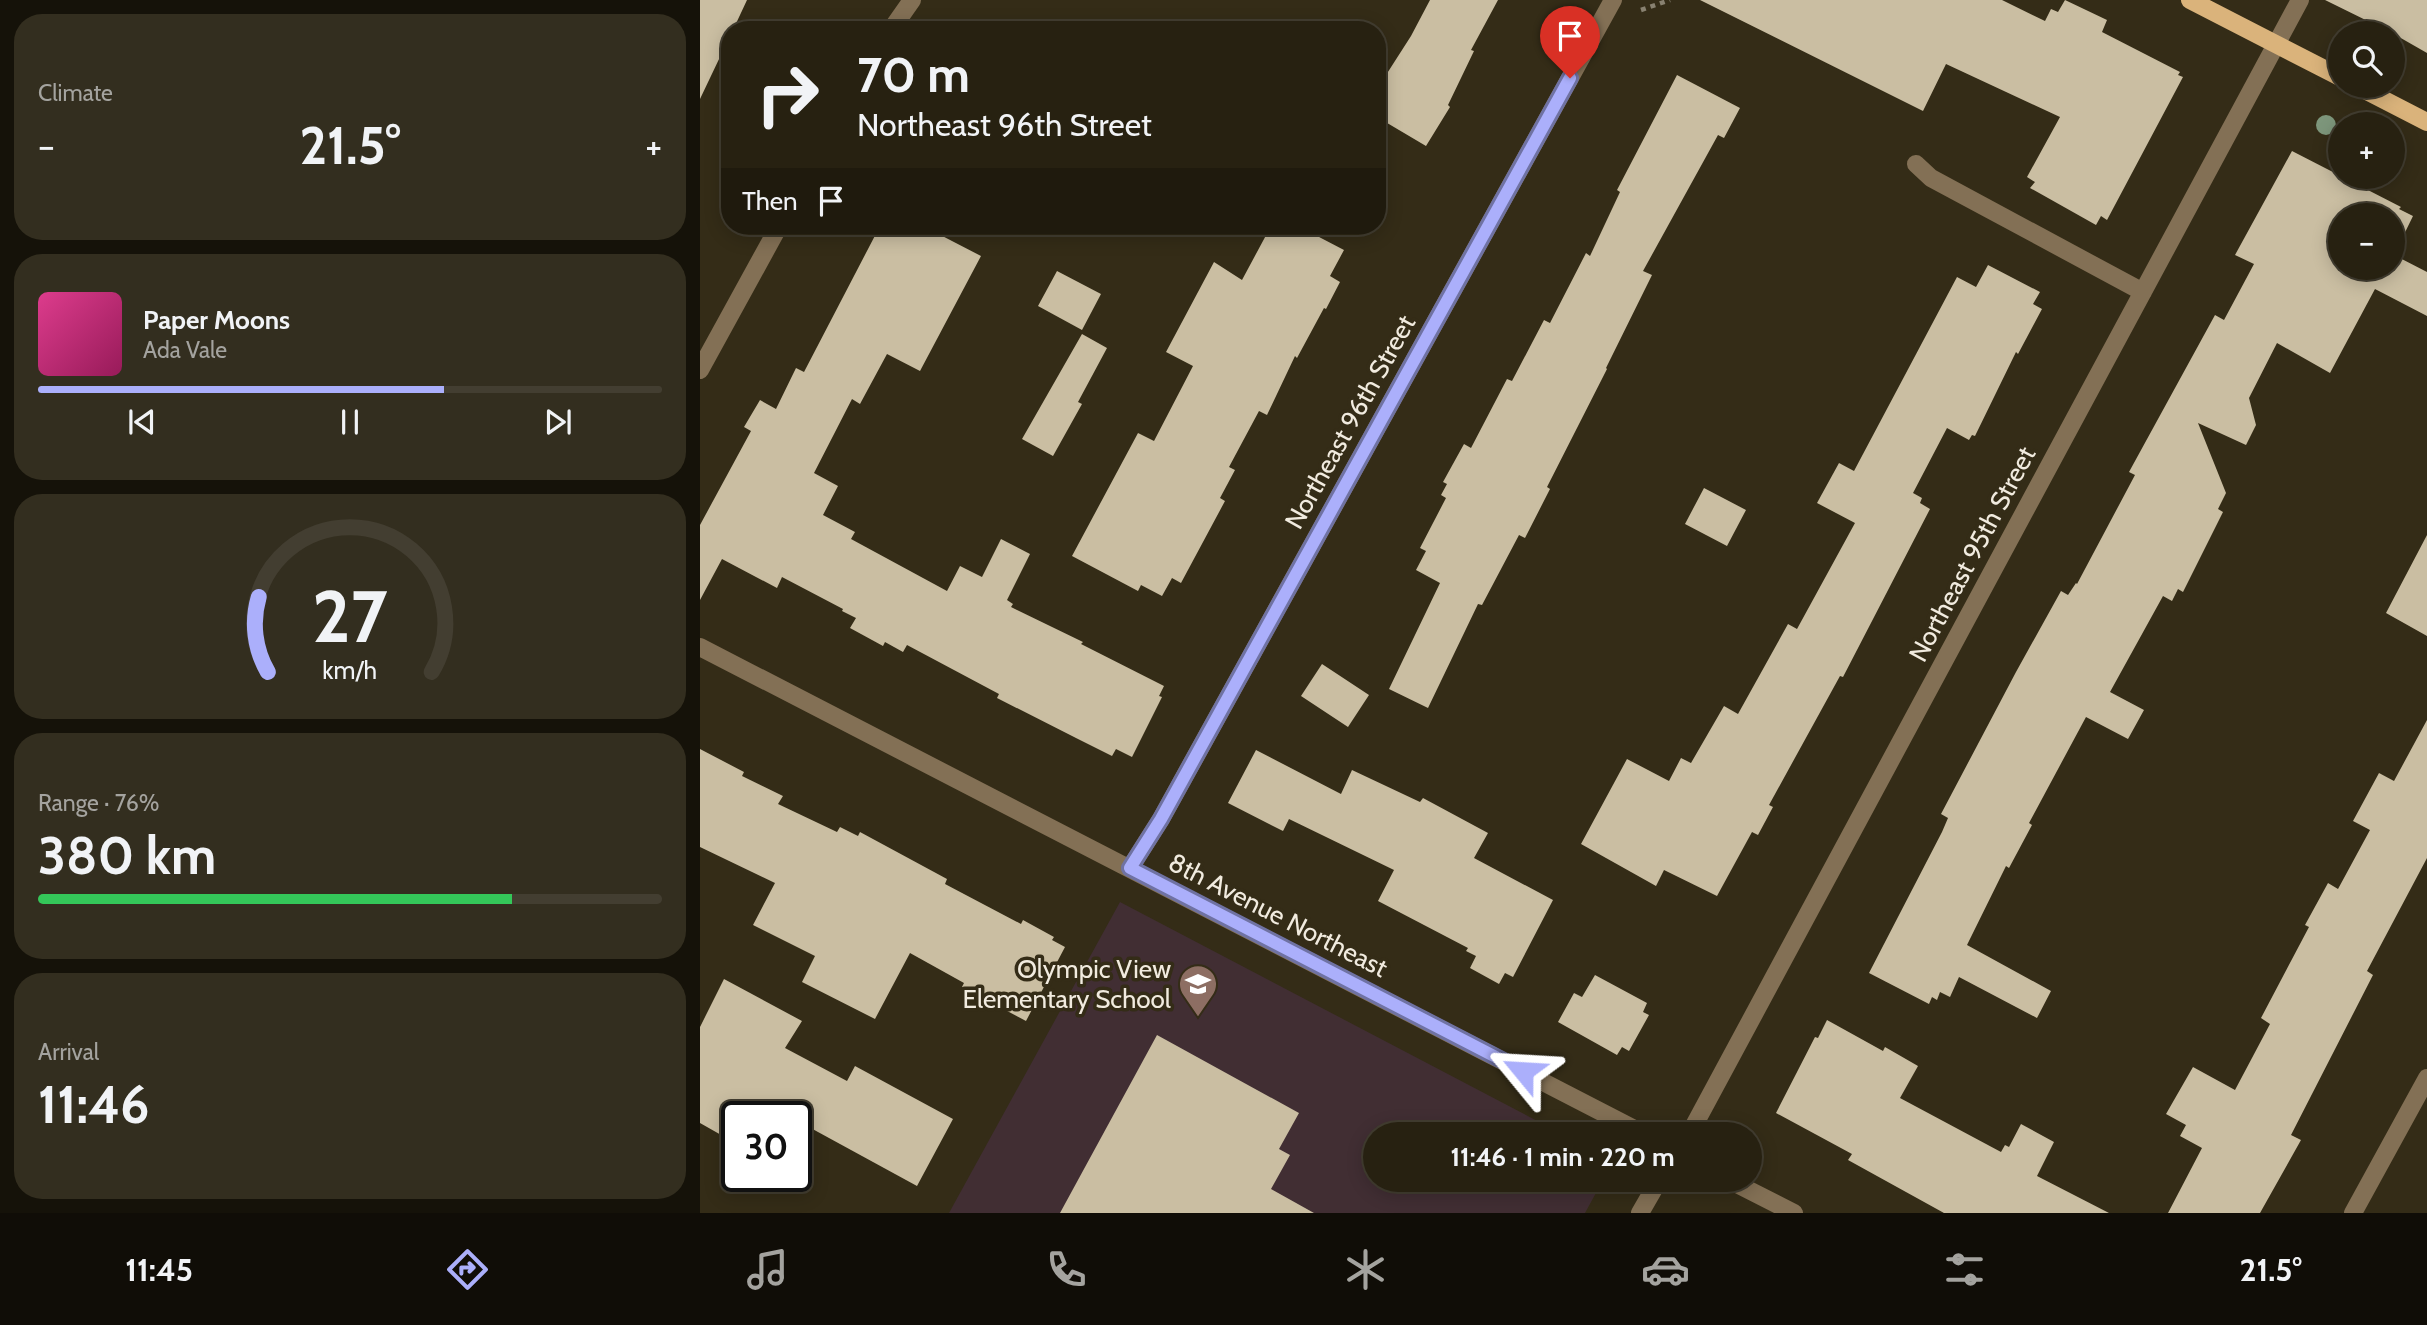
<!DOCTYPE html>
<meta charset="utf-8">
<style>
:root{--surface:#272111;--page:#332e1f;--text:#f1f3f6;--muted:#a4a39f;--line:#433e31;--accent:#abaffb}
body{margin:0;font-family:Cabin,sans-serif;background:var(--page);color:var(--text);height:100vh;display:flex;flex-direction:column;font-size:26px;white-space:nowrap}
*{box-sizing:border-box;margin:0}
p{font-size:23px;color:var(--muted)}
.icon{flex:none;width:38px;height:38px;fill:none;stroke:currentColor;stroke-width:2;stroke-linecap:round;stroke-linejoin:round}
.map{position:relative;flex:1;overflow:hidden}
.drawer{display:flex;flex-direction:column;gap:14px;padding:14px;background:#151209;width:700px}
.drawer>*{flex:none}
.guide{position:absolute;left:21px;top:21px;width:665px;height:214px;border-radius:28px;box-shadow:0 4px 18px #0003,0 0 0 2px var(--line);background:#272111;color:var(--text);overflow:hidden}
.controls{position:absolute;left:1628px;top:21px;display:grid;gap:14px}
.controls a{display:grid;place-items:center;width:77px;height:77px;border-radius:50%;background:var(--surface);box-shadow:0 4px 18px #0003,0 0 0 2px var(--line);font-size:35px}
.speed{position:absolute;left:21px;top:1101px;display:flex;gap:14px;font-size:35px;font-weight:700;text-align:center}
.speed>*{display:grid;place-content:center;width:91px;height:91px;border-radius:50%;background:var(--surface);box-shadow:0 4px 18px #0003,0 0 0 2px var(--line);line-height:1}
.speed .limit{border:4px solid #111;border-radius:10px;background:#fff;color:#111}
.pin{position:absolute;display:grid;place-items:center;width:60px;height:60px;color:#fff;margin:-72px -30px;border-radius:50% 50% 50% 0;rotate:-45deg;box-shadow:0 0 7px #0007}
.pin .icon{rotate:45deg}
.me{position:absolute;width:77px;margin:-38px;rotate:297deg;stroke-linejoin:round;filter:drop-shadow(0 0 5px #0008)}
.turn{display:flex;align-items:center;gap:24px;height:147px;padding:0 21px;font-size:32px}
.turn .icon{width:91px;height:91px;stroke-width:2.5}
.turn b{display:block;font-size:49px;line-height:60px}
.then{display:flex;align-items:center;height:66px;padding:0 21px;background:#0003;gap:14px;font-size:26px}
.big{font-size:52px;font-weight:700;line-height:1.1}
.drawer .tile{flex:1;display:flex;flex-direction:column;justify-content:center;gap:10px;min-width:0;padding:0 24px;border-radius:28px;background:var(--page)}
.drawer .dial{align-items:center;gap:0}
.dial svg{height:182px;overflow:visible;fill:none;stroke:var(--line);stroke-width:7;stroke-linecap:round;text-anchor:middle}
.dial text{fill:var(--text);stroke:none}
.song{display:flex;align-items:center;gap:21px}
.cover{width:84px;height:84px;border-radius:10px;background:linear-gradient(135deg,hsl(330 70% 55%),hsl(330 70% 35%))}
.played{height:7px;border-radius:4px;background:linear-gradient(90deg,var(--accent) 65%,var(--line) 65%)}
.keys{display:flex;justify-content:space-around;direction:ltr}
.heat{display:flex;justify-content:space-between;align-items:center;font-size:38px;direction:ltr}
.charge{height:10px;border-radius:5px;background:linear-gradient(90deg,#34c759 76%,var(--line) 0)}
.trip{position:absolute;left:663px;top:1122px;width:399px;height:70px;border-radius:35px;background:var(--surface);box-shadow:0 4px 18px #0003,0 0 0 2px var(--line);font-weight:700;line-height:70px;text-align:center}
.tabs{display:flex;height:112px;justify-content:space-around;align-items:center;background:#100d07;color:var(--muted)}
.tabs .icon{width:49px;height:49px}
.tabs .active{color:var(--accent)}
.tabs b{font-size:32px;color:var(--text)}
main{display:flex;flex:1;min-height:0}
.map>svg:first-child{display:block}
.education{fill:#412e33}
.building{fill:#cabea2;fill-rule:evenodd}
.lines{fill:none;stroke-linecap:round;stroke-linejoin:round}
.path{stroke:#888170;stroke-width:4.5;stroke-dasharray:5 5;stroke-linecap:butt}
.minor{stroke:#837055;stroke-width:18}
.major{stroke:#dab37b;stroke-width:18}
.tree{fill:#7d967b}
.route-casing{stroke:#6f72a3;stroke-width:18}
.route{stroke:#abaffb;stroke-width:12}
.labels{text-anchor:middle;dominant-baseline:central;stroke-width:7;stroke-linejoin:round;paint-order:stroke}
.street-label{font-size:26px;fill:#f1ebdf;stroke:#342c17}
.poi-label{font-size:26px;fill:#f1ebdf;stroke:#342c17;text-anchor:end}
</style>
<main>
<section class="drawer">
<div class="tile"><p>Climate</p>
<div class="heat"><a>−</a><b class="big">21.5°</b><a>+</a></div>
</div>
<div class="tile">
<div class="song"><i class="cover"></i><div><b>Paper Moons</b><p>Ada Vale</p></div></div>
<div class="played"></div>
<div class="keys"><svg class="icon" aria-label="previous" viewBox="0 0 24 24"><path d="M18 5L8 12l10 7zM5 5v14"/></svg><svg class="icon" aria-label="pause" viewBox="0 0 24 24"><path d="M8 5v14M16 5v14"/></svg><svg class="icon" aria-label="next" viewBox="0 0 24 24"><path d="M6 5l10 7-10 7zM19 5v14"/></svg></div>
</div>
<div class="tile dial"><svg viewBox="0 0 100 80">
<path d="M14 69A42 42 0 1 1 86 69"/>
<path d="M14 69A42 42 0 0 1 10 36" stroke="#abaffb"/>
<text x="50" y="56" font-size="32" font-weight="700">27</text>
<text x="50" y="72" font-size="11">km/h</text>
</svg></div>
<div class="tile"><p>Range · 76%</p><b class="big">380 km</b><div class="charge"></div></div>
<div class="tile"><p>Arrival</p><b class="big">11:46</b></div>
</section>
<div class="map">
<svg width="1727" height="1213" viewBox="0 0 1727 1213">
<rect width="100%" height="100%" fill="#342c17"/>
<path class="education" d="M420 902 862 1134H676V1180H903L885 1213H249Z"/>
<path class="building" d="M0 0H47L33 30H30V36L0 99Z
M730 0H798L771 50 774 51 748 105 750 107 726 146 677 117V89L711 36Z
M1000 0H1302L1345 21 1351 9 1358 12 1365 0 1407 20 1402 32 1480 72 1478 75 1483 77 1407 220 1401 216 1396 225 1330 188 1335 182 1327 177 1360 117 1246 64 1223 111Z
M1625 0H1727V53L1692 33Z
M977 75 1040 108 1024 138 1018 135 943 271 952 275 906 368 907 369 847 487 850 489 825 538 819 535 782 605 778 604 728 708 689 689 740 583 716 570 726 551 720 548 746 498 741 495 747 484 743 482 764 444 771 448 807 379 812 381 844 320 850 323 886 253 890 256 920 192 917 190Z
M1592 151 1701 207 1699 209 1713 216 1694 255 1727 272V316L1675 289 1630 373 1577 343 1549 398 1556 425 1546 445 1498 423 1526 493 1518 509 1523 512 1483 592 1478 589 1472 601 1463 596 1410 692 1444 710 1428 739 1386 717 1329 823 1332 825 1309 868 1306 866 1267 945 1351 991 1337 1018 1259 977 1250 997 1240 992 1237 1000 1232 997 1229 1004 1169 973 1242 832 1248 818 1241 814 1316 672 1361 591 1368 595 1376 583 1377 584 1435 475 1429 472 1515 315 1524 320 1554 264 1535 255ZM1640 215H1692V268H1640Z
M180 226H223L281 256 220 371 187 354 160 404 152 399 114 473 138 486 123 515 155 532 151 539 247 591 260 566 282 577 301 539 330 554 307 600 313 604 311 607 383 642 381 644 464 686 459 696 462 697 432 757 416 749 412 756 376 738 297 698 299 694 207 645 203 652 185 642 183 646 150 628 156 618 142 611 143 609 82 577 77 588 22 559 0 600V525L51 431 44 427 60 400 76 409 96 368 104 372Z
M571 226H598L644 250 630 276 640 282 626 309 624 308 597 358 595 356 567 415 559 411 529 467 535 470 520 498 525 501 481 583 472 578 462 596 441 585 438 591 372 556 438 433 454 441 493 366 466 352 514 262 542 280Z
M1288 265 1340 292 1333 304 1342 309 1318 354 1316 352 1275 436 1272 435 1269 440 1247 428 1213 493 1222 498 1220 503 1230 509 1143 677 1140 676 1069 805 1073 807 1058 835 1052 832 1017 896 964 870 956 886 881 844 927 759 969 781 981 758 991 763 1024 706 1038 714 1088 624 1097 629 1155 523 1117 503 1139 463 1154 471 1257 277 1276 287Z
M357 271 401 294 382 330 338 306Z
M382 334 407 348 378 402 382 404 353 456 322 439Z
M1004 488 1046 510 1027 546 985 524Z
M1727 535V636L1686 613Z
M622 664 669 695 648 727 601 696Z
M1727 720V858L1667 971 1673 975 1591 1135 1601 1140 1560 1213H1468L1502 1148 1480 1136 1486 1125 1466 1114 1493 1067 1535 1090 1570 1024 1561 1018 1609 927 1605 925 1628 883 1638 889 1670 830 1653 821 1679 773 1694 781Z
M0 749 44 772 42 776 83 796 78 804 137 832 140 827 158 836 160 832 247 879 245 884 321 924 323 920 354 937 352 940 365 947 326 1021 262 987 264 983 210 953 175 1019 102 982 115 956 53 925 75 883 0 847Z
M556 750 641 794 652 770 720 802 723 798 788 833 774 858 853 900 813 977 805 973 799 984 770 968 776 956 766 951 768 948 678 901 694 870 589 819 583 831 528 803Z
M895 975 947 1003 943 1012 949 1015 929 1051 922 1047 917 1055 858 1022 874 993 882 997Z
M24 979 102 1021 85 1048 147 1081 155 1066 253 1119 217 1186 96 1120V1116H37V1144L0 1123V1027Z
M1127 1020 1183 1051 1185 1047 1218 1066 1200 1098 1301 1152 1305 1145 1309 1147 1321 1124 1354 1142 1337 1176 1409 1213H1244L1148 1160 1152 1154 1076 1113 1115 1037 1118 1038Z
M457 1035 599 1113 579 1149 590 1155 571 1189 614 1213H360Z"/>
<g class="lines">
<path class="path" d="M941 10 970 0"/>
<path class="minor" d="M191 30 212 0
M1216 164 1231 178 1443 292
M0 370 79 226
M0 647 944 1134
M430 868 461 819 913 0
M990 1133 1600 0
M963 1134C972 1127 982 1128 992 1134
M1029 1180 1094 1213
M940 1213 959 1180
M1653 1213 1727 1078"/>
<path class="major" d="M1490 0 1640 77
M1657 86 1727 122"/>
</g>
<circle class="tree" cx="1626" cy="125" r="10"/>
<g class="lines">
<defs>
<path id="route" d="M823 1071 430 868 461 819 870 78"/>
</defs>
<use href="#route" class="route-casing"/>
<use href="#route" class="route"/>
</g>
<defs>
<symbol id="school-pin" viewBox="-11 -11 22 30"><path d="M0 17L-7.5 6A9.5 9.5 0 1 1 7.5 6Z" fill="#8d6e63" stroke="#342c17"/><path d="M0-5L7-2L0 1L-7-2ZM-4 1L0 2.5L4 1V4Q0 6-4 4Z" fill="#fff"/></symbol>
</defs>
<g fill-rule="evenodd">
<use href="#school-pin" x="476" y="962" width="44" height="60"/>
</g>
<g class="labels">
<g class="street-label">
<text transform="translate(650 422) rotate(-61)">Northeast 96th Street</text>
<text transform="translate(1272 554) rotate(-62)">Northeast 95th Street</text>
<text transform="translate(578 915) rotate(27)">8th Avenue Northeast</text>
</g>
<g class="poi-label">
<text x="471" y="969">Olympic View<tspan x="471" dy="30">Elementary School</tspan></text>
</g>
</g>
</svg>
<div class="controls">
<a><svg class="icon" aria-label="search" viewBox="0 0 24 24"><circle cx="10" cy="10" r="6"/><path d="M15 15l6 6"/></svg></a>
<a>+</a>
<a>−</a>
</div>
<div class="speed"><div class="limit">30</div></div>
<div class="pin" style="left:870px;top:78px;background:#d93025"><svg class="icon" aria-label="arrive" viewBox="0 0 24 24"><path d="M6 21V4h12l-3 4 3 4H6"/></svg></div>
<svg class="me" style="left:823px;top:1071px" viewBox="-20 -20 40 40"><path d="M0-17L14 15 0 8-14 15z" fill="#abaffb" stroke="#fff" stroke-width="4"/></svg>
<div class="trip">11:46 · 1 min · 220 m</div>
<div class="guide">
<div class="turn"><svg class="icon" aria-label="right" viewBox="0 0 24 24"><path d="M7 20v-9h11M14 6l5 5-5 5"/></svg><div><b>70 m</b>Northeast 96th Street</div></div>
<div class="then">Then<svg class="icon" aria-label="arrive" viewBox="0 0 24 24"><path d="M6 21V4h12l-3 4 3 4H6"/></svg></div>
</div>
</div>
</main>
<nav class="tabs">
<b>11:45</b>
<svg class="icon active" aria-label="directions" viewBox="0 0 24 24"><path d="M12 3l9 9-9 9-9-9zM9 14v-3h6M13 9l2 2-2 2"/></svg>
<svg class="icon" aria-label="music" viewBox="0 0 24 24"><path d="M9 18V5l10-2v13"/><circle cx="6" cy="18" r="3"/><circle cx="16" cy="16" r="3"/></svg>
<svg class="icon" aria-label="phone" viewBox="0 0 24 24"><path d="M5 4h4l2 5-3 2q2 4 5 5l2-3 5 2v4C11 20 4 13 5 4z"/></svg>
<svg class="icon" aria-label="climate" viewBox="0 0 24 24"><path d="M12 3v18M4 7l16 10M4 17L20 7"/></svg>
<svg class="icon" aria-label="car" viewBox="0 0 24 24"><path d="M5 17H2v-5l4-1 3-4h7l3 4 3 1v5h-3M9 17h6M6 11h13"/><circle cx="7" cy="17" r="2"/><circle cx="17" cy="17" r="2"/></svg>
<svg class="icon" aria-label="filters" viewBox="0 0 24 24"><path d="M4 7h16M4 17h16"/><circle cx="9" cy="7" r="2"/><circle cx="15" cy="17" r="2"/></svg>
<b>21.5°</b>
</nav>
